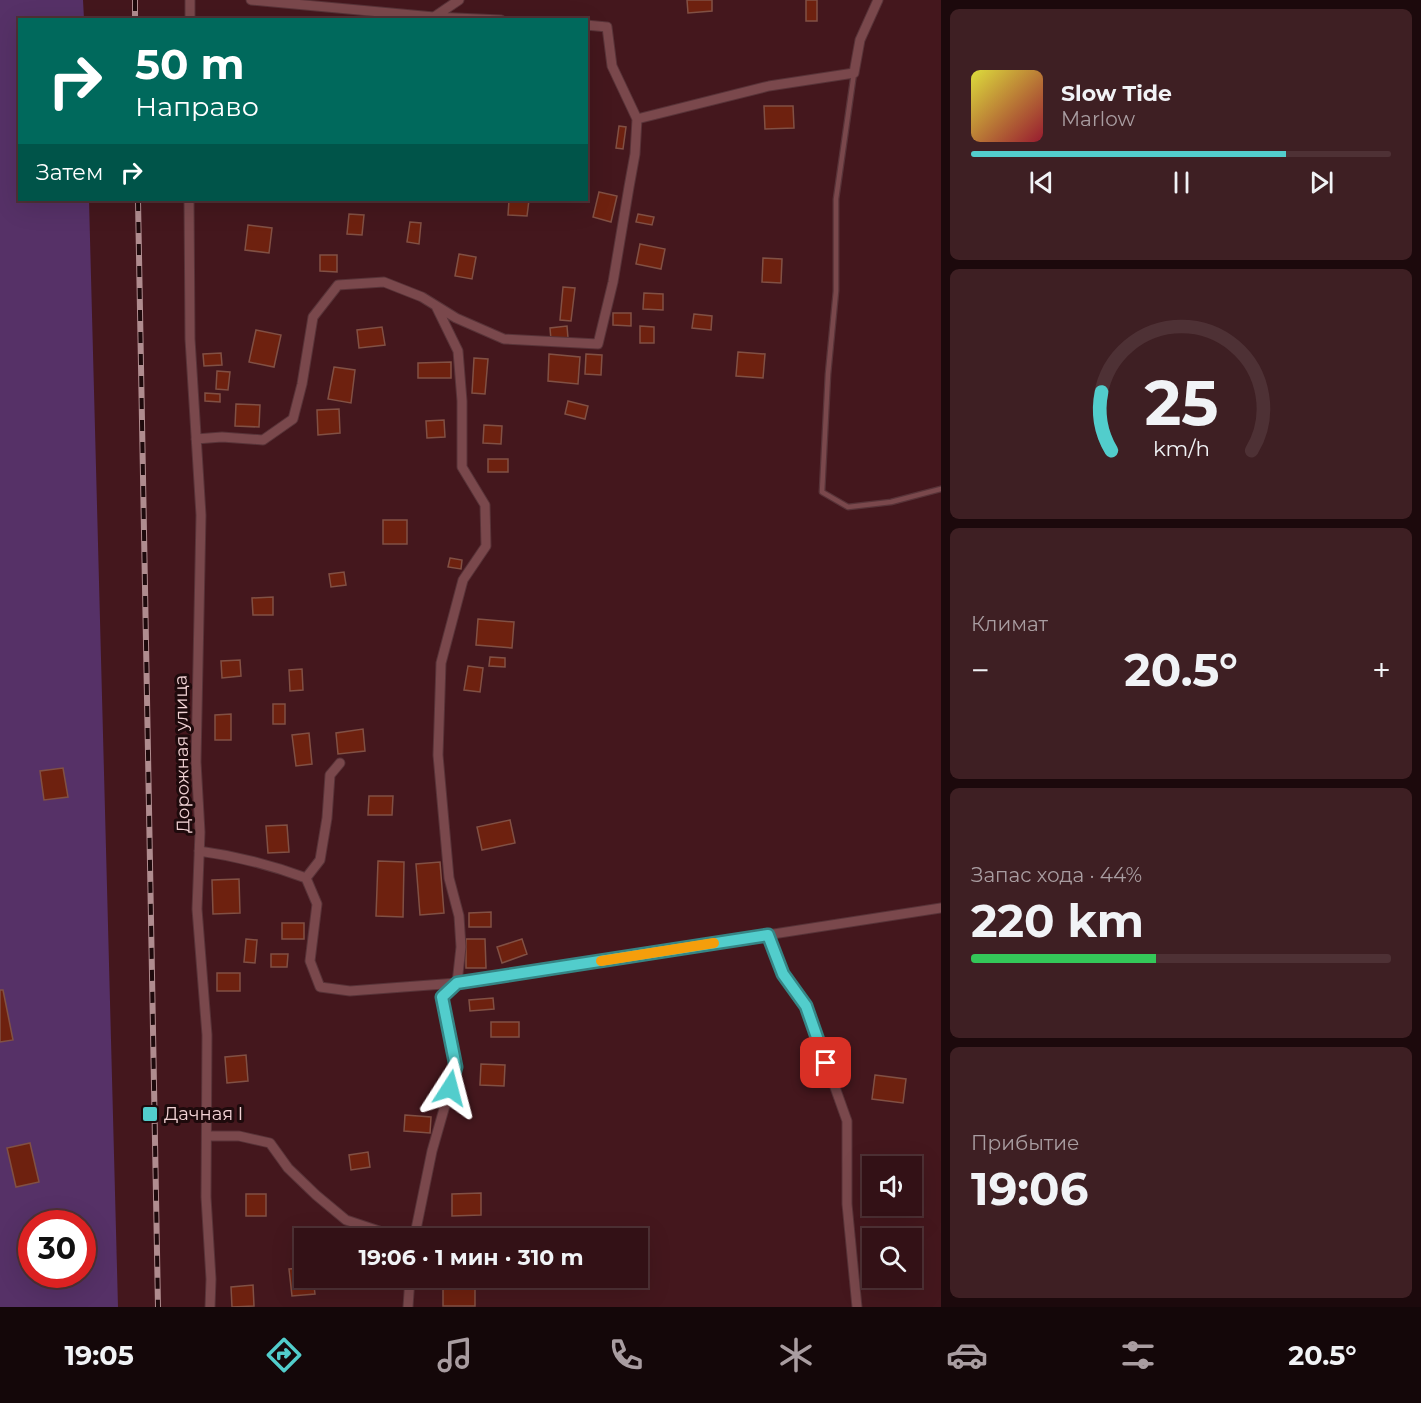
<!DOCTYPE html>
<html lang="ru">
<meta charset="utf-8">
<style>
:root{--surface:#331116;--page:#3e1f23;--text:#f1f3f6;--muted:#a99da1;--line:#4e3135;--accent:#52cdcc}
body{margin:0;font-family:Montserrat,sans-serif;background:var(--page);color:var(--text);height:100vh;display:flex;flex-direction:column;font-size:22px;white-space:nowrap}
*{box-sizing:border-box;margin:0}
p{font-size:20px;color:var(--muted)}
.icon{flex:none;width:33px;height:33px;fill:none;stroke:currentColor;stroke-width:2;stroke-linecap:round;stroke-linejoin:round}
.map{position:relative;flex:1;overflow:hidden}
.details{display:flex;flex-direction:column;gap:9px;padding:9px;background:#1c090c;width:480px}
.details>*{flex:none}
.banner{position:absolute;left:18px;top:18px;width:570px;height:183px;border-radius:0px;box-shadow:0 6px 24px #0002,0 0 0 2px var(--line);background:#00695c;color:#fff;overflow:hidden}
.tools{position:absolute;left:862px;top:1156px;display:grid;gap:12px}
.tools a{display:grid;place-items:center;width:60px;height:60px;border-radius:0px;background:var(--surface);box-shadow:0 6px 24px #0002,0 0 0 2px var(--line);font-size:30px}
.speed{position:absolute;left:18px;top:1210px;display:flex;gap:12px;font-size:30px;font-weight:700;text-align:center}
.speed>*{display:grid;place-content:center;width:78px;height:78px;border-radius:50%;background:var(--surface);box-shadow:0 6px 24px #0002,0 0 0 2px var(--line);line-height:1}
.speed .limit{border:9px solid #d22;background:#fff;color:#111}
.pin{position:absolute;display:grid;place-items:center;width:51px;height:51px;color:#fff;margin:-26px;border-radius:12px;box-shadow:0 3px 9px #0006}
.me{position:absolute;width:66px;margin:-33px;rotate:9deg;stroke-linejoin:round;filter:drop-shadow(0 0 4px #0008)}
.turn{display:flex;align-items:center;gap:21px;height:126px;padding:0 18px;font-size:27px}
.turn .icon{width:78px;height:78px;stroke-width:2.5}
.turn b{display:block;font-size:42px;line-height:51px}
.then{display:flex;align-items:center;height:57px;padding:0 18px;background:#0003;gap:12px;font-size:22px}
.big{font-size:45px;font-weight:700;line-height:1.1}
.details .card{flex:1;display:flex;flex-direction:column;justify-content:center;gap:9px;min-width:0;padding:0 21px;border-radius:9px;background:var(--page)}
.details .dial{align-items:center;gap:0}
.dial svg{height:156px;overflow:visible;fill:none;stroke:var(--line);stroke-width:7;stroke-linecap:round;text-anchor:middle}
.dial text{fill:var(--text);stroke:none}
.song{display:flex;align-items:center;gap:18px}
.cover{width:72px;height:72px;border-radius:9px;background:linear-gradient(135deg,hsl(60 70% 55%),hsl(350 70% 35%))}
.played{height:6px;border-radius:3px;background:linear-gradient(90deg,var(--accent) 75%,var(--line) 75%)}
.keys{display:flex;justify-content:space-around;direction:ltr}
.heat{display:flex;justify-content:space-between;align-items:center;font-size:33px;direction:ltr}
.charge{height:9px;border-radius:4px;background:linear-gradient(90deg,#34c759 44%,var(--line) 0)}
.trip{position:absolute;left:294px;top:1228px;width:354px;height:60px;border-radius:0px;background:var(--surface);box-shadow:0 6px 24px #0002,0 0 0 2px var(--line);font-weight:700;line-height:60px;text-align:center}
.tab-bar{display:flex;height:96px;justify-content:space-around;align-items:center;background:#140709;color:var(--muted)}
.tab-bar .icon{width:42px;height:42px}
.tab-bar .current{color:var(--accent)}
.tab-bar b{font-size:27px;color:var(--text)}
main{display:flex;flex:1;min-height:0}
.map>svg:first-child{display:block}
.green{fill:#563167;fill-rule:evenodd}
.building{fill:#6e210f;stroke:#815044;stroke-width:1.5}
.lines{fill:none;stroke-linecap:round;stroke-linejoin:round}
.service-casing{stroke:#583338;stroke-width:7}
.minor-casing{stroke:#583338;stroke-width:11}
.service{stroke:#7a484c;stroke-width:4.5}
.minor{stroke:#7a484c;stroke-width:9}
.rail-casing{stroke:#b08c8f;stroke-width:6}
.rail{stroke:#1e0a0c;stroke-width:4;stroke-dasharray:11;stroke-linecap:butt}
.route-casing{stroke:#358585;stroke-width:15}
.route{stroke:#52cdcc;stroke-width:10}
.slow{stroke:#f59e0b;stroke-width:10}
.poi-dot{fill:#52cdcc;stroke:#1e0a0c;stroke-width:2}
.labels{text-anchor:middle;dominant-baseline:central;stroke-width:6;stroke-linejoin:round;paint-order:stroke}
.street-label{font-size:18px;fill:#f2d3d5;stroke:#1e0a0c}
.poi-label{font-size:18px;fill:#f2d3d5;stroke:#1e0a0c;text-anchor:start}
</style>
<main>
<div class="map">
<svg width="941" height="1307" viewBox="0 0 941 1307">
<rect width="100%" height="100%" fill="#44171d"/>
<path class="green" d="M0 0H83L84 19 20 20V200H89L118 1307H0ZM32 1224H82V1275H32Z"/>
<path class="building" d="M687 0H712V11L688 13Z
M806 0H817V21H806Z
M764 106H793L794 128 765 129Z
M619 126 626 127 623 149 616 148Z
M599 192 617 196 611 222 593 217Z
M509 200H529L527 216 508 215Z
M349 214 364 215 362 235 347 234Z
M638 214 654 217 652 225 636 222Z
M410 222 421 223 419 244 407 242Z
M248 225 272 228 269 253 245 250Z
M640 244 665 249 661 269 636 264Z
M459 254 476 257 472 279 455 276Z
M320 255H337V272L320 271Z
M763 258 782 259 781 283 762 282Z
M563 287 575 288 571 321 560 320Z
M644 293 663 294V310L643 309Z
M613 313H631V326L613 325Z
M694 314 712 316 711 330 692 328Z
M567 326 568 338 551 340 550 328Z
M640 326 654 327V343H640Z
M382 327 385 345 359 348 357 330Z
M256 330 281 335 274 367 249 362Z
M738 352 765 354 763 378 736 376Z
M221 353 222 365 204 366 203 354Z
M549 354 580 357 578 384 548 381Z
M586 354 602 355 601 375 585 374Z
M474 358 488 359 485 394 472 393Z
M451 362V378H418V363Z
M334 367 355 370 351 403 328 399Z
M217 371 230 372 228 390 216 389Z
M205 393 220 394V402L205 401Z
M568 401 588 406 585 419 565 414Z
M236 404 260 405 259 427 235 426Z
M339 409 340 433 318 435 317 410Z
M444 420 445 437 427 438 426 421Z
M484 425 502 426 501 444 483 443Z
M488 459H508V472H488Z
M383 520H407V544H383Z
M450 558 462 560 461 569 448 567Z
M344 572 346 585 331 587 329 574Z
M273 597V615H253L252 598Z
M478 619 514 622 512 648 476 645Z
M490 657 505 658V667L489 666Z
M240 660 241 676 222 678 221 661Z
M468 666 483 668 480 692 464 690Z
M302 669 303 690 290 691 289 670Z
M273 704H285V724H273Z
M231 714V740H215V715Z
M363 729 365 751 338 754 336 733Z
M309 733 312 764 296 766 292 735Z
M63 768 68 797 44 800 40 771Z
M369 796H393L392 815H368Z
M510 820 515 843 482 850 477 827Z
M287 825 289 852 268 853 266 826Z
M378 861 404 862 403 917 376 916Z
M440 862 444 913 420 915 416 864Z
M239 879 240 913 213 914 212 880Z
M491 912V927H469V913Z
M282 923H304V939H282Z
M246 939 257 940 255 963 244 962Z
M466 939H485L486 968H466Z
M522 939 527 954 502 963 497 947Z
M271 954H288L287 967H271Z
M217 973H240V991H217Z
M0 990H3L13 1040 0 1042Z
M493 998 494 1009 470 1011 469 1000Z
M491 1022H519V1037H491Z
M246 1055 248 1081 227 1083 225 1057Z
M481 1064 505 1065 504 1086 480 1085Z
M875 1075 906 1079 903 1103 872 1099Z
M405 1115 431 1117 430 1133 404 1131Z
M30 1143 39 1182 16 1187 7 1148Z
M368 1152 370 1167 351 1170 349 1155Z
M481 1193V1215L452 1216V1194Z
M246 1194H266V1216H246Z
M304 1268V1278H313L315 1294 292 1296 289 1269Z
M368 1278H393L392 1289 367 1284Z
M253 1285 254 1306 232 1307 231 1287Z
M443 1288H475V1306H443Z"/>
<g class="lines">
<defs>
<path id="service" d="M854 73 836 199V291L828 374 822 492 848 507 891 502 941 489"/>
<path id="minor" d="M190 0V20
M251 0 434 17 501 20
M434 17 459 0
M586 25 607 27 612 66 637 119
M189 200 190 339 201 515 196 762 200 832 197 909 207 1035 206 1197 211 1279 210 1307
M196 439 222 437 263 440 293 419 302 384 313 317 338 285 384 282 422 297 456 318 504 339 598 344 613 282 629 187 635 154 637 119 769 86 854 73 860 40 878 0
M199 851C236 856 271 865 306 878L317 904 310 961 320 987 350 991 457 983 941 908
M306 878 320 860 327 818 330 775 340 763
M768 935 784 974 806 1006 847 1121V1204L857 1307
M207 1136H239L270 1143 288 1168 316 1195 346 1220 403 1239
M414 1239 432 1151 456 1067 442 997 457 983 461 947 459 916 449 878 438 755 441 663 463 580 486 546 485 505 462 467V401L458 351 436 306
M408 1307 410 1278"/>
</defs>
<use href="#service" class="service-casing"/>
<use href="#minor" class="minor-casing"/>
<use href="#service" class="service"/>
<use href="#minor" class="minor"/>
<defs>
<path id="rail" d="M135 0V20
M138 200 158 1307"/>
</defs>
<use href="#rail" class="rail-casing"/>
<use href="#rail" class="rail"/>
</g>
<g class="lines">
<defs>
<path id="route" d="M450 1088 456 1067 442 997 457 983 768 935 783 974 806 1006 826 1063"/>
</defs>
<use href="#route" class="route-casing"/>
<use href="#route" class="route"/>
<path class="slow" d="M601 961 714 943"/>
</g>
<rect class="poi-dot" x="142" y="1106" width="16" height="16" rx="3"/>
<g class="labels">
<g class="street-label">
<text transform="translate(182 754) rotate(-91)">Дорожная улица</text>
</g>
<g class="poi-label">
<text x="164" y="1114">Дачная I</text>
</g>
</g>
</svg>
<div class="tools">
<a><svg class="icon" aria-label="sound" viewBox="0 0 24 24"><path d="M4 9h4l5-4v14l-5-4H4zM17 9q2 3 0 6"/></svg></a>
<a><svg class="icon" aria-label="search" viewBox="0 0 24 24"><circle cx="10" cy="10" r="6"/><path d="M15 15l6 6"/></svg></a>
</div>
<div class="speed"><div class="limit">30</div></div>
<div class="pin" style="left:826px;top:1063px;background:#d93025"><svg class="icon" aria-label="arrive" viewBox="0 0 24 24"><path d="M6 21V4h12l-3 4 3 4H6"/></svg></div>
<svg class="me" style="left:450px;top:1088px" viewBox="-20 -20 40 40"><path d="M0-17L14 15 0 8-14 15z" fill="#52cdcc" stroke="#fff" stroke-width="4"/></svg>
<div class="trip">19:06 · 1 мин · 310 m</div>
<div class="banner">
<div class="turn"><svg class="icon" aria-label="right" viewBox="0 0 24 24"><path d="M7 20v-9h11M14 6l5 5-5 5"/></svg><div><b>50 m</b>Направо</div></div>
<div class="then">Затем<svg class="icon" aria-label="right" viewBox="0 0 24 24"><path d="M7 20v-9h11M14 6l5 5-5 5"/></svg></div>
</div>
</div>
<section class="details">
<div class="card">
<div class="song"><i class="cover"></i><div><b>Slow Tide</b><p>Marlow</p></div></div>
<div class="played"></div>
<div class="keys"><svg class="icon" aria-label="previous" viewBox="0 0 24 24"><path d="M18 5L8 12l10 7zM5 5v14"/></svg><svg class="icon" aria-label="pause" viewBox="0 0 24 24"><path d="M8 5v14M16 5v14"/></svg><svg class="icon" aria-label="next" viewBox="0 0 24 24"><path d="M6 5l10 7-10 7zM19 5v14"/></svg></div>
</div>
<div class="card dial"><svg viewBox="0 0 100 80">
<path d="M14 69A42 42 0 1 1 86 69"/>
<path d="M14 69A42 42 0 0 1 9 39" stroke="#52cdcc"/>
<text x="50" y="56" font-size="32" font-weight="700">25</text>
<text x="50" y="72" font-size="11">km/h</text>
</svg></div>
<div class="card"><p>Климат</p>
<div class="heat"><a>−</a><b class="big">20.5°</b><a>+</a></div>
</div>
<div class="card"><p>Запас хода · 44%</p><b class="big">220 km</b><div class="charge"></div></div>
<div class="card"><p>Прибытие</p><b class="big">19:06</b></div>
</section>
</main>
<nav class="tab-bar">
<b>19:05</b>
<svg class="icon current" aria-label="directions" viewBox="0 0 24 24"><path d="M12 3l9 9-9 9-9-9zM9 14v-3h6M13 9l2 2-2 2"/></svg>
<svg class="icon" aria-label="music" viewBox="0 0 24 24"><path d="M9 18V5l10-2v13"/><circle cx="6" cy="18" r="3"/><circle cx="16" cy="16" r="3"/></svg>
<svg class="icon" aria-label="phone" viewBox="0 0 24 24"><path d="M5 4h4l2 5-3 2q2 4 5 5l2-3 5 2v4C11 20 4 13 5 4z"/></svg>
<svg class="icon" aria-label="climate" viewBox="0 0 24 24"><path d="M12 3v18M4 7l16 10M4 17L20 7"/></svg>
<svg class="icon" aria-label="car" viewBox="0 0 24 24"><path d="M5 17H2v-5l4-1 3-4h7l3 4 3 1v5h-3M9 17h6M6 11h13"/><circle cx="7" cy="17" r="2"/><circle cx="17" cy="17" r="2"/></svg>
<svg class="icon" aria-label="filters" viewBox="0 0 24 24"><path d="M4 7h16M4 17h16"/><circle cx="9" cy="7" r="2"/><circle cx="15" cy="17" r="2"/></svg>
<b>20.5°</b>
</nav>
